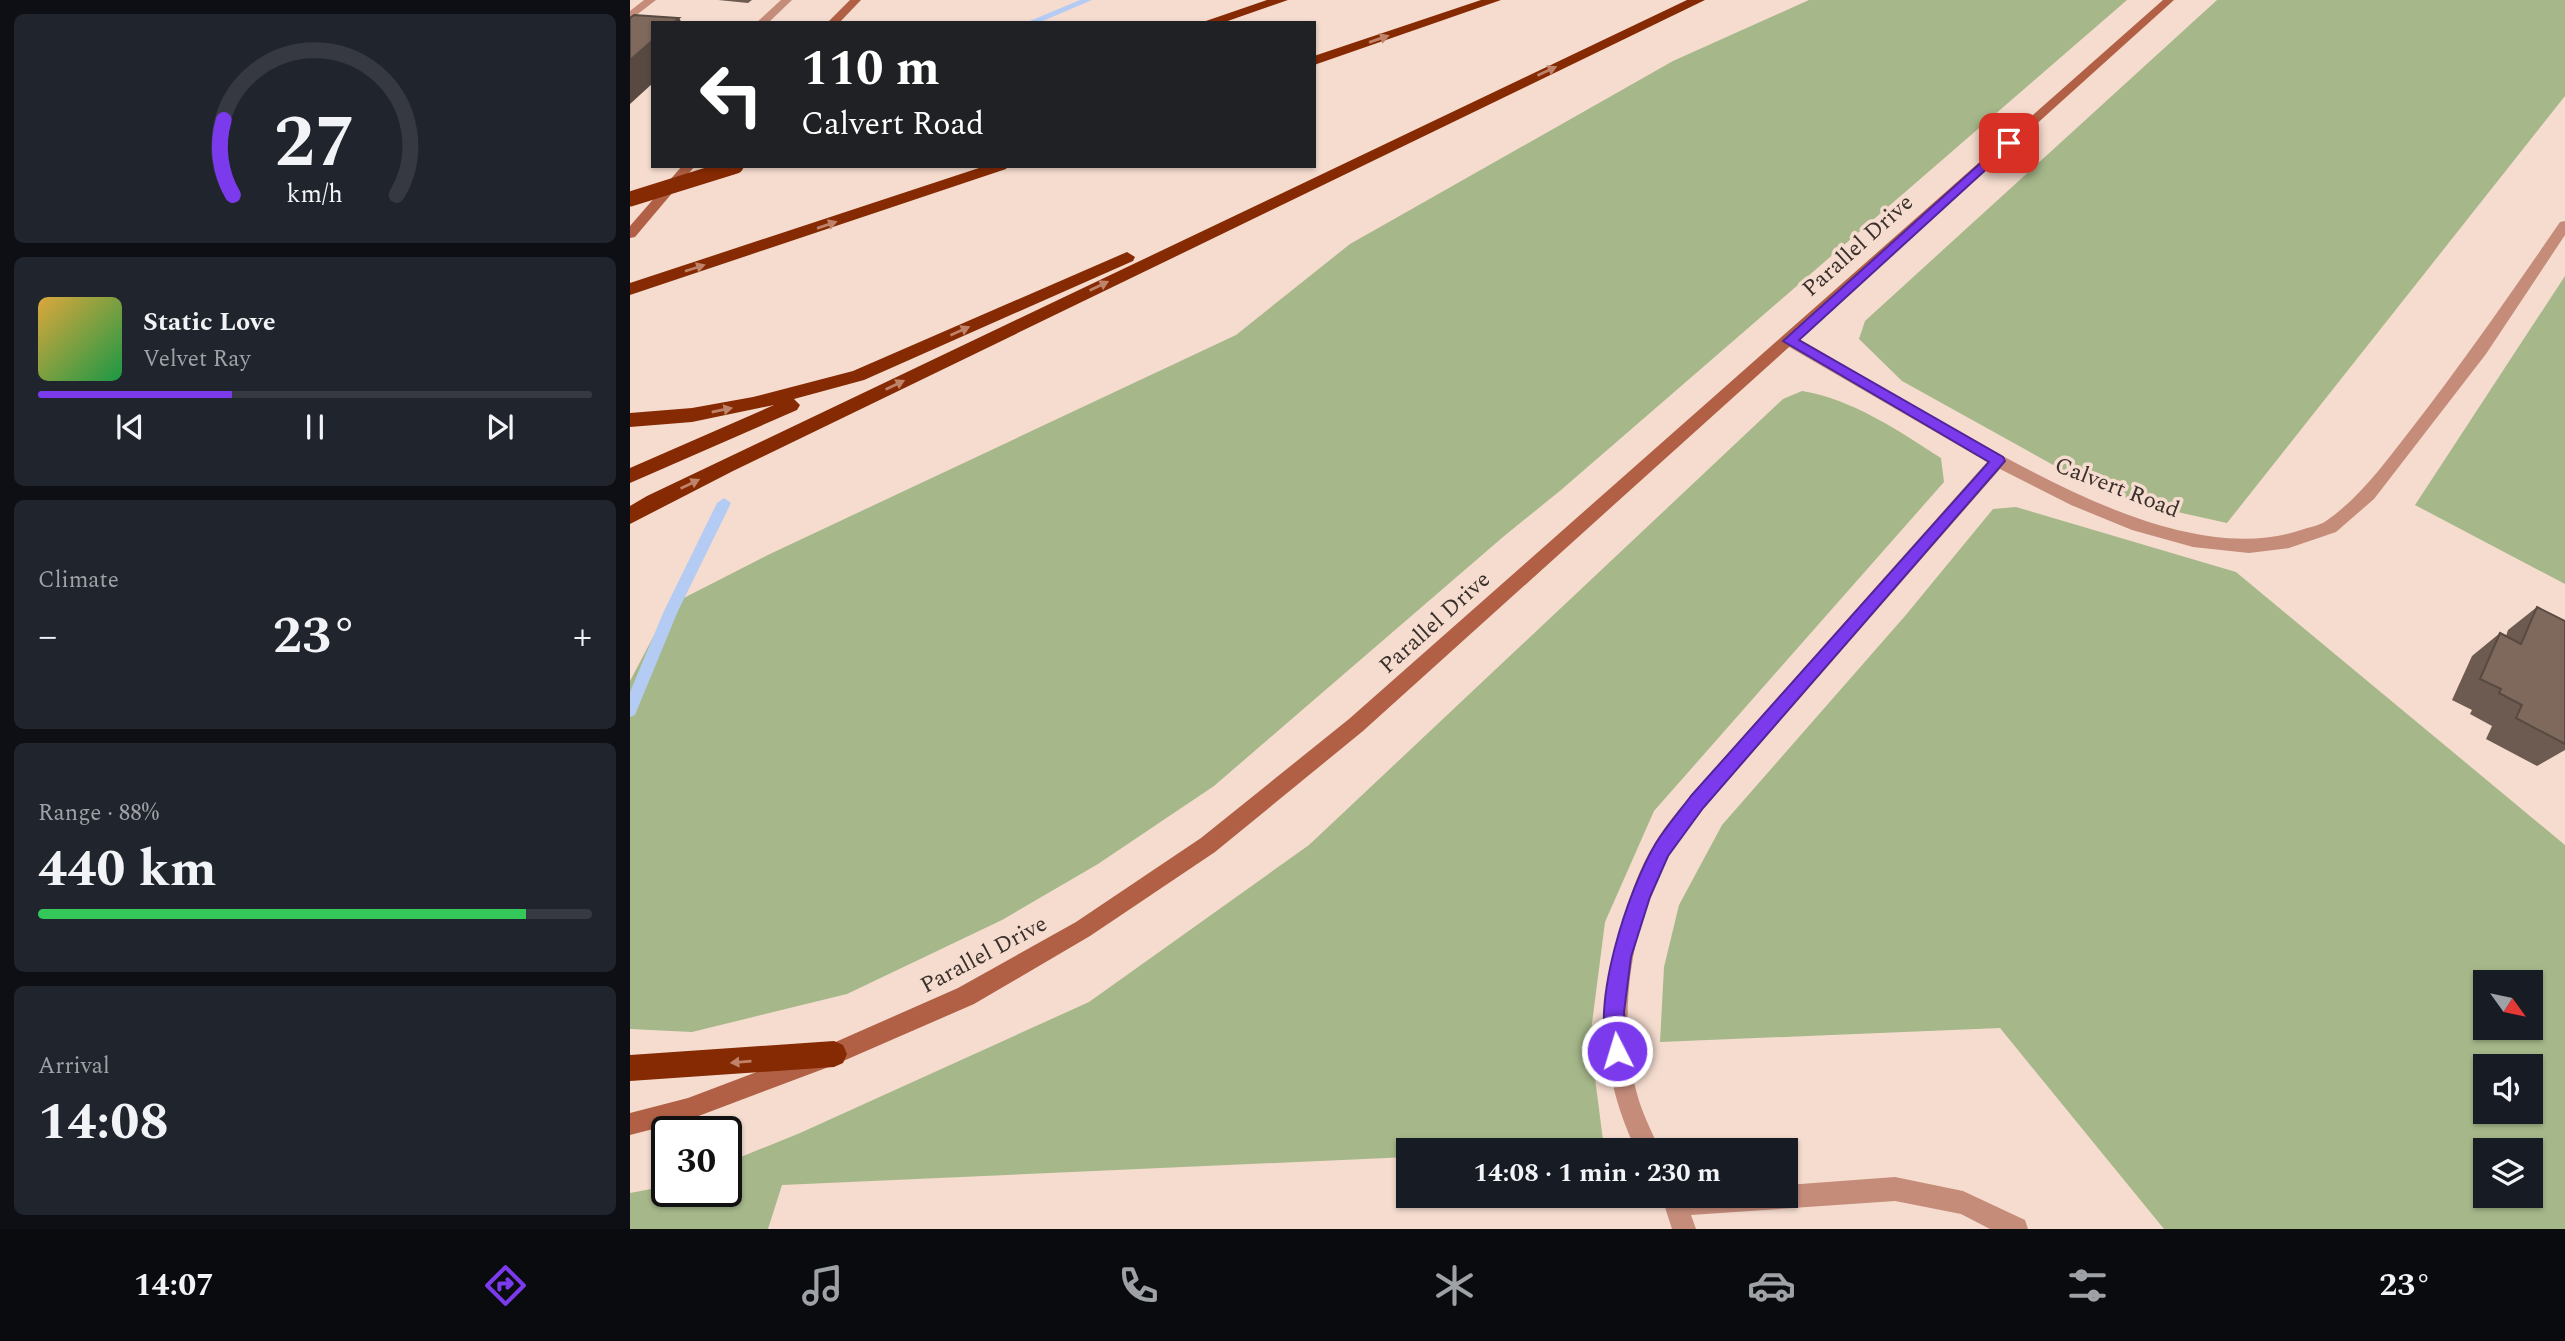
<!DOCTYPE html>
<meta charset="utf-8">
<style>
:root{--surface:#171b24;--page:#20242c;--text:#f1f3f6;--muted:#9ea1a6;--line:#363941;--accent:#7c3aed}
body{margin:0;font-family:Spectral,serif;background:var(--page);color:var(--text);height:100vh;display:flex;flex-direction:column;font-size:26px;white-space:nowrap}
*{box-sizing:border-box;margin:0}
p{font-size:23px;color:var(--muted)}
.icon{flex:none;width:38px;height:38px;fill:none;stroke:currentColor;stroke-width:2;stroke-linecap:round;stroke-linejoin:round}
.map{position:relative;flex:1;overflow:hidden}
.drawer{display:flex;flex-direction:column;gap:14px;padding:14px;background:#0d0f14;width:630px}
.drawer>*{flex:none}
.guide{position:absolute;left:21px;top:21px;width:665px;height:147px;border-radius:0px;box-shadow:0 2px 5px #0004;background:#202124;color:#fff;overflow:hidden}
.needle{width:46px;rotate:123deg}
.fabs{position:absolute;left:1843px;top:970px;display:grid;gap:14px}
.fabs a{display:grid;place-items:center;width:70px;height:70px;border-radius:0px;background:var(--surface);box-shadow:0 2px 5px #0004;font-size:35px}
.speed{position:absolute;left:21px;top:1116px;display:flex;gap:14px;font-size:35px;font-weight:700;text-align:center}
.speed>*{display:grid;place-content:center;width:91px;height:91px;border-radius:50%;background:var(--surface);box-shadow:0 2px 5px #0004;line-height:1}
.speed .limit{border:4px solid #111;border-radius:10px;background:#fff;color:#111}
.pin{position:absolute;display:grid;place-items:center;width:60px;height:60px;color:#fff;margin:-30px;border-radius:14px;box-shadow:0 4px 10px #0006}
.me{position:absolute;width:77px;margin:-38px;rotate:355deg;stroke-linejoin:round;filter:drop-shadow(0 0 5px #0008)}
.turn{display:flex;align-items:center;gap:24px;height:147px;padding:0 35px;font-size:32px}
.turn .icon{width:91px;height:91px;stroke-width:2.5}
.turn b{display:block;font-size:49px;line-height:60px}
.big{font-size:52px;font-weight:700;line-height:1.1}
.drawer .card{flex:1;display:flex;flex-direction:column;justify-content:center;gap:10px;min-width:0;padding:0 24px;border-radius:10px;background:var(--page)}
.drawer .dial{align-items:center;gap:0}
.dial svg{height:182px;overflow:visible;fill:none;stroke:var(--line);stroke-width:7;stroke-linecap:round;text-anchor:middle}
.dial text{fill:var(--text);stroke:none}
.song{display:flex;align-items:center;gap:21px}
.cover{width:84px;height:84px;border-radius:10px;background:linear-gradient(135deg,hsl(40 70% 55%),hsl(140 70% 35%))}
.played{height:7px;border-radius:4px;background:linear-gradient(90deg,var(--accent) 35%,var(--line) 35%)}
.keys{display:flex;justify-content:space-around;direction:ltr}
.heat{display:flex;justify-content:space-between;align-items:center;font-size:38px;direction:ltr}
.charge{height:10px;border-radius:5px;background:linear-gradient(90deg,#34c759 88%,var(--line) 0)}
.trip{position:absolute;left:766px;top:1138px;width:402px;height:70px;border-radius:0px;background:var(--surface);box-shadow:0 2px 5px #0004;font-weight:700;line-height:70px;text-align:center}
.tab-bar{display:flex;height:112px;justify-content:space-around;align-items:center;background:#090b0e;color:var(--muted)}
.tab-bar .icon{width:49px;height:49px}
.tab-bar .active{color:var(--accent)}
.tab-bar b{font-size:32px;color:var(--text)}
main{display:flex;flex:1;min-height:0}
.map>svg:first-child{display:block}
.green{fill:#a6b88a;fill-rule:evenodd}
.lines{fill:none;stroke-linecap:round;stroke-linejoin:round}
.stream{fill:#b4cbf4;fill-rule:evenodd}
.lane{fill:#c58c7a;fill-rule:evenodd}
.street{fill:#c58c7a;fill-rule:evenodd}
.secondary{fill:#b16045;fill-rule:evenodd}
.highway{fill:#862a03;fill-rule:evenodd}
.highway-bridge{stroke:#862a03;stroke-width:15}
.wall{fill:#6d5a50}
.shaded-wall{fill:#594a41}
.building{fill:#7f695d;stroke:#594a41;stroke-width:2}
.oneway{fill:#be8369}
.route{fill:#7c3aed;stroke:#51269a;stroke-width:2}
.labels{text-anchor:middle;dominant-baseline:central;stroke-width:7;stroke-linejoin:round;paint-order:stroke}
.street-label{font-size:23px;fill:#3a302b;stroke:#f5dccf}
</style>
<main>
<section class="drawer">
<div class="card dial"><svg viewBox="0 0 100 80">
<path d="M14 69A42 42 0 1 1 86 69"/>
<path d="M14 69A42 42 0 0 1 10 36" stroke="#7c3aed"/>
<text x="50" y="56" font-size="32" font-weight="700">27</text>
<text x="50" y="72" font-size="11">km/h</text>
</svg></div>
<div class="card">
<div class="song"><i class="cover"></i><div><b>Static Love</b><p>Velvet Ray</p></div></div>
<div class="played"></div>
<div class="keys"><svg class="icon" aria-label="previous" viewBox="0 0 24 24"><path d="M18 5L8 12l10 7zM5 5v14"/></svg><svg class="icon" aria-label="pause" viewBox="0 0 24 24"><path d="M8 5v14M16 5v14"/></svg><svg class="icon" aria-label="next" viewBox="0 0 24 24"><path d="M6 5l10 7-10 7zM19 5v14"/></svg></div>
</div>
<div class="card"><p>Climate</p>
<div class="heat"><a>−</a><b class="big">23°</b><a>+</a></div>
</div>
<div class="card"><p>Range · 88%</p><b class="big">440 km</b><div class="charge"></div></div>
<div class="card"><p>Arrival</p><b class="big">14:08</b></div>
</section>
<div class="map">
<svg width="1935" height="1229" viewBox="0 0 1935 1229">
<rect width="100%" height="100%" fill="#f5dccf"/>
<path class="green" d="M1179 0H1497L931 490 873 537 584 786 468 864 372 920 217 994 62 1032 0 1029V681L40 605 142 553 606 335 720 244 1043 61Z
M1587 0H1935V96L1597 523 1516 505 1452 481 1272 381 1229 339 1235 321Z
M1935 276V584L1785 505Z
M1172 391C1222 399 1269 431 1311 458L1314 482 1024 811 975 922 960 1039 974 1148 779 1150V1157L152 1185 138 1229H0V1193L37 1186V1192H96V1163L170 1133 459 1002 679 845 1153 399Z
M1386 507 1606 572 1935 845V1229H1534L1370 1028 1030 1042 1034 967 1049 905 1092 825 1275 616 1363 509ZM1855 982H1900V1027H1855ZM1855 1066H1900V1111H1855ZM1855 1150H1900V1195H1855Z"/>
<g class="lines">
<path class="stream" d="M450 0H462L408 23H395Z
M94 498 101 503 48 611 7 710 5 715 0 717V692L34 611 87 503Z"/>
<path class="lane" d="M14 0H26L0 20V11Z
M151 0H162L138 23H126Z"/>
<path class="street" d="M1935 221V235L1856 354 1744 499 1706 532 1659 548 1619 553 1563 547 1502 530 1441 505 1370 469 1074 808C1062 824 1049 839 1039 856 1001 921 987 1017 1006 1090 1011 1111 1021 1130 1030 1150H1006C970 1073 968 1007 991 927 999 898 1009 868 1025 843 1035 826 1048 811 1060 796L1357 462 1154 344 1152 340 1154 336H1164C1212 364 1259 391 1306 418 1402 473 1559 568 1671 530 1679 527 1689 526 1696 521 1731 497 1756 461 1782 428 1834 361 1882 292 1930 222Z
M1265 1177 1333 1191 1395 1220 1398 1229H1360L1331 1214 1265 1201 1061 1215 1066 1229H1042L1031 1195H1157V1185Z"/>
<path class="secondary" d="M220 0H231L209 23H197Z
M1533 0H1544L733 731 585 852 460 936 344 1004 204 1065 58 1120 0 1135V1113L58 1098 201 1044 328 988 446 922 571 838 719 719Z
M52 166H65L5 237 0 238V226Z"/>
<path class="highway" d="M637 0H658L592 23H570Z
M851 0H871L684 65V56Z
M1057 0H1075L103 471 0 524V506L17 496Z
M355 166H378L376 169 0 295V283Z
M497 252 505 257 503 261 234 380 164 399 170 405 167 410 0 483V468L144 405 62 422 0 427V413L62 408 123 397 223 371Z
M204 1041 213 1045 217 1054 213 1063 204 1067 0 1081V1055Z"/>
<path class="highway-bridge" d="M0 199 106 166"/>
</g>
<path class="wall" d="M88 0H122L118 3Z
M1907 607 1935 621V750L1907 766 1856 739 1862 726 1840 714 1842 710 1822 700 1842 656 1870 633 1876 636 1878 630Z"/>
<path class="shaded-wall" d="M49 18 52 23H43Z
M23 40V83L0 104V60Z"/>
<path class="building" d="M4 15 49 18 43 23H23V40L0 60V18Z
M1907 607 1935 621V744L1886 718 1892 705 1869 693 1871 689 1850 679 1870 633 1891 644Z"/>
<defs><path id="oneway-solid" d="M-6-.8H1V-3.2L6.5 0L1 3.2V.8H-6Z" transform="scale(1.75)"/></defs>
<g class="oneway">
<use href="#oneway-solid" transform="translate(749 39) rotate(-19)"/>
<use href="#oneway-solid" transform="translate(917 71) rotate(-25)"/>
<use href="#oneway-solid" transform="translate(197 225) rotate(-19)"/>
<use href="#oneway-solid" transform="translate(65 268) rotate(-18)"/>
<use href="#oneway-solid" transform="translate(469 286) rotate(-26)"/>
<use href="#oneway-solid" transform="translate(330 331) rotate(-24)"/>
<use href="#oneway-solid" transform="translate(265 385) rotate(-26)"/>
<use href="#oneway-solid" transform="translate(92 410) rotate(-11)"/>
<use href="#oneway-solid" transform="translate(60 484) rotate(-26)"/>
<use href="#oneway-solid" transform="translate(111 1062) rotate(175)"/>
</g>
<path class="route" d="M1375 141 1385 143 1169 340 1373 457 1375 461 1073 808 1038 856 1020 897 1001 957 994 1012 997 1051 994 1058 987 1061 980 1058C959 1006 998 890 1026 843 1036 827 1049 812 1061 796L1359 462 1153 341Z"/>
<g class="labels">
<g class="street-label">
<text transform="translate(1228 246) rotate(-42)">Parallel Drive</text>
<text transform="translate(1487 488) rotate(21)">Calvert Road</text>
<text transform="translate(805 623) rotate(-42)">Parallel Drive</text>
<text transform="translate(354 955) rotate(-28)">Parallel Drive</text>
</g>
</g>
</svg>
<div class="fabs">
<a><svg class="needle" viewBox="-14 -14 28 28"><path d="M0-13l5 13h-10z" fill="#e53935"/><path d="M0 13l5-13h-10z" fill="#9ea1a6"/></svg></a>
<a><svg class="icon" aria-label="sound" viewBox="0 0 24 24"><path d="M4 9h4l5-4v14l-5-4H4zM17 9q2 3 0 6"/></svg></a>
<a><svg class="icon" aria-label="layers" viewBox="0 0 24 24"><path d="M12 4l9 5-9 5-9-5zM3 14l9 5 9-5"/></svg></a>
</div>
<div class="speed"><div class="limit">30</div></div>
<div class="pin" style="left:1379px;top:143px;background:#d93025"><svg class="icon" aria-label="arrive" viewBox="0 0 24 24"><path d="M6 21V4h12l-3 4 3 4H6"/></svg></div>
<svg class="me" style="left:987px;top:1051px" viewBox="-20 -20 40 40"><circle r="17" fill="#7c3aed" stroke="#fff" stroke-width="3"/><path d="M0-11L8 9 0 5-8 9z" fill="#fff"/></svg>
<div class="trip">14:08 · 1 min · 230 m</div>
<div class="guide">
<div class="turn"><svg class="icon" aria-label="left" viewBox="0 0 24 24"><path d="M17 20v-9H6M10 6l-5 5 5 5"/></svg><div><b>110 m</b>Calvert Road</div></div>
</div>
</div>
</main>
<nav class="tab-bar">
<b>14:07</b>
<svg class="icon active" aria-label="directions" viewBox="0 0 24 24"><path d="M12 3l9 9-9 9-9-9zM9 14v-3h6M13 9l2 2-2 2"/></svg>
<svg class="icon" aria-label="music" viewBox="0 0 24 24"><path d="M9 18V5l10-2v13"/><circle cx="6" cy="18" r="3"/><circle cx="16" cy="16" r="3"/></svg>
<svg class="icon" aria-label="phone" viewBox="0 0 24 24"><path d="M5 4h4l2 5-3 2q2 4 5 5l2-3 5 2v4C11 20 4 13 5 4z"/></svg>
<svg class="icon" aria-label="climate" viewBox="0 0 24 24"><path d="M12 3v18M4 7l16 10M4 17L20 7"/></svg>
<svg class="icon" aria-label="car" viewBox="0 0 24 24"><path d="M5 17H2v-5l4-1 3-4h7l3 4 3 1v5h-3M9 17h6M6 11h13"/><circle cx="7" cy="17" r="2"/><circle cx="17" cy="17" r="2"/></svg>
<svg class="icon" aria-label="filters" viewBox="0 0 24 24"><path d="M4 7h16M4 17h16"/><circle cx="9" cy="7" r="2"/><circle cx="15" cy="17" r="2"/></svg>
<b>23°</b>
</nav>
